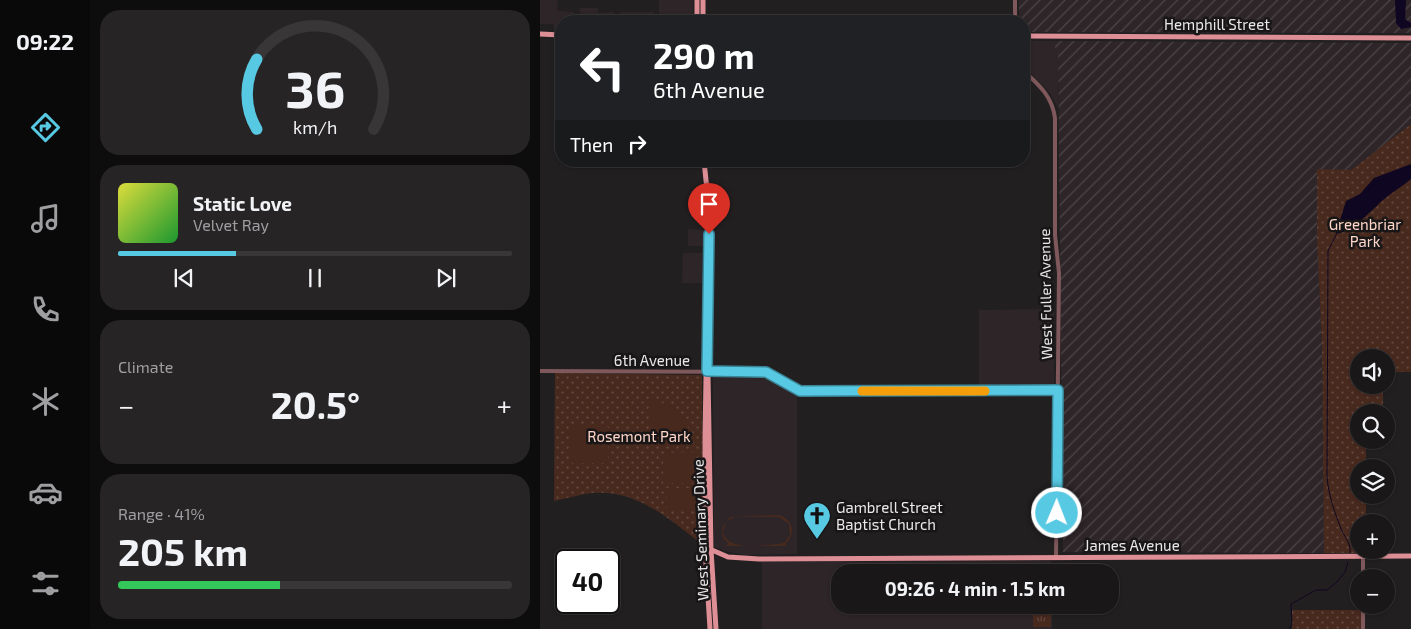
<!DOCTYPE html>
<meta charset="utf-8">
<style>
:root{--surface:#1a1718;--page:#272425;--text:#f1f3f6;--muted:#9f9fa2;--line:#383637;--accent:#58c9e3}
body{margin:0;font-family:"Exo 2",sans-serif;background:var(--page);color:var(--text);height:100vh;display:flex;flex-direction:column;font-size:19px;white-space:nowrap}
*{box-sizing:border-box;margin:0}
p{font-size:16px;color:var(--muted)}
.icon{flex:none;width:28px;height:28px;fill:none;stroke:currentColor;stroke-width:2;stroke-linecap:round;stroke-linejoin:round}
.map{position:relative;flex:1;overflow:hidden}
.details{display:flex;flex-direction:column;gap:10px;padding:10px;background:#0e0d0d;width:450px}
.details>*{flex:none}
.banner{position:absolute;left:15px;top:15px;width:475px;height:152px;border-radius:20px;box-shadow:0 1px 4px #0004,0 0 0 1px var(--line);background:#202124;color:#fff;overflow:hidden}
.tools{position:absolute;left:810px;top:349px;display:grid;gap:10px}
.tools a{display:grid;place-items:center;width:45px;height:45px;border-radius:50%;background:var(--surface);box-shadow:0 1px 4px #0004,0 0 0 1px var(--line);font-size:25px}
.speed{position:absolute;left:15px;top:549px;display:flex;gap:10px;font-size:25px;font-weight:700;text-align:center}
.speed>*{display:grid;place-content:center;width:65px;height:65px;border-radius:50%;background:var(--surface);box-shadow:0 1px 4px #0004,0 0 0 1px var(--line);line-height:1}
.speed .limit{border:2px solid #111;border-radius:8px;background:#fff;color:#111}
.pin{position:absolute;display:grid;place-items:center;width:42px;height:42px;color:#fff;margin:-51px -21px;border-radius:50% 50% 50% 0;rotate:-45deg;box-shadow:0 0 5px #0007}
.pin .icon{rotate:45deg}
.me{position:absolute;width:55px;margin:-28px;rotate:1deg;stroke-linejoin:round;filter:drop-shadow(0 0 4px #0008)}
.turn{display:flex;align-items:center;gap:18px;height:105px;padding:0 15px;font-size:22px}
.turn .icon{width:65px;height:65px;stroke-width:2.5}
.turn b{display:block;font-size:35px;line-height:42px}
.then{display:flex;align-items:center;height:48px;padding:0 15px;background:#0003;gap:10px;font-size:19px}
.big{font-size:38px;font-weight:700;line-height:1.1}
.details .tile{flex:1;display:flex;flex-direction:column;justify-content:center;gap:8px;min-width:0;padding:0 18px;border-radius:20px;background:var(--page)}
.details .dial{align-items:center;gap:0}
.dial svg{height:130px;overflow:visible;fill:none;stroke:var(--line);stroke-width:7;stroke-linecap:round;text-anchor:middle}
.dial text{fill:var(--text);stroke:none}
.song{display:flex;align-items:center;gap:15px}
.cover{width:60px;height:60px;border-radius:8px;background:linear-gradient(135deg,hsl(60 70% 55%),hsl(130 70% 35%))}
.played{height:5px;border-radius:2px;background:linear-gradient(90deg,var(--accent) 30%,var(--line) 30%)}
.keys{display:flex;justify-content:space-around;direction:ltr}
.heat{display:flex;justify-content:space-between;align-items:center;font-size:28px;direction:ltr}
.charge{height:8px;border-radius:4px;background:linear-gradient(90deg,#34c759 41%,var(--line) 0)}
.trip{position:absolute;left:291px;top:564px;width:288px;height:50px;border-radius:20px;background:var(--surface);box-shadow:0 1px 4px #0004,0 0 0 1px var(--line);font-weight:700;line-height:50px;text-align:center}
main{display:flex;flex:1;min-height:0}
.dock{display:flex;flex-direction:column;width:90px;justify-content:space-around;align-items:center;background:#0a090a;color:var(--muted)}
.dock .icon{width:35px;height:35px}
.dock .on{color:var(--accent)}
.dock b{font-size:22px;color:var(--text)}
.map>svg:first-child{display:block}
.built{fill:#2e2529}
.industrial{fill:url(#industrial-furrows)}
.grass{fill:url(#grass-tufts)}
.park{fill:url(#park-dots)}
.pitch{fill:#48291e;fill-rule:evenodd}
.water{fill:#0f0721}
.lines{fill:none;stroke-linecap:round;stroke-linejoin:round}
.stream{stroke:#0f0721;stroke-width:1}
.minor{stroke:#7e585b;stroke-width:4}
.major{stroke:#de8f96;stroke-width:5}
.route-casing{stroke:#398394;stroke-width:12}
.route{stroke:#58c9e3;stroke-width:9}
.slow{stroke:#f59e0b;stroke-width:9}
.labels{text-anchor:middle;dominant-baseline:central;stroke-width:5;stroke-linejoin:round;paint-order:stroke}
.street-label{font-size:15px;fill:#eae8e8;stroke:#181617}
.park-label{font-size:15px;fill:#ffd6c8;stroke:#181617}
.poi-label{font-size:15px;fill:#eae8e8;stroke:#181617;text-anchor:start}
</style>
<main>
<nav class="dock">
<b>09:22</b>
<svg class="icon on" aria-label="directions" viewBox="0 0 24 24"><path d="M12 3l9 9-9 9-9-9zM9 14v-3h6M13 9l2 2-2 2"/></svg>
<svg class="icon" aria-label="music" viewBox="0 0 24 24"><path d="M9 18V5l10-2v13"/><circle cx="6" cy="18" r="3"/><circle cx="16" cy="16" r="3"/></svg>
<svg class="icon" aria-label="phone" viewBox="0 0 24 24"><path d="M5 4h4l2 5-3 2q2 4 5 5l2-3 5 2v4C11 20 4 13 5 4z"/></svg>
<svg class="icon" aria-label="climate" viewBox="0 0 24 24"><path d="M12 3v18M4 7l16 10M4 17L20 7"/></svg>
<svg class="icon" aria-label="car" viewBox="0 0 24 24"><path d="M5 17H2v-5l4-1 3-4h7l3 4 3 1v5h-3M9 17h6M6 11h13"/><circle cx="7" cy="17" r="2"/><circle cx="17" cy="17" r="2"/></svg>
<svg class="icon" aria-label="filters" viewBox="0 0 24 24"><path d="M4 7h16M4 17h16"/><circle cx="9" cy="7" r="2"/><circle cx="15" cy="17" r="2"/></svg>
</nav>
<section class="details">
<div class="tile dial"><svg viewBox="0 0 100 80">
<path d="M14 69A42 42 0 1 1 86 69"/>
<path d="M14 69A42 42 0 0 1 14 26" stroke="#58c9e3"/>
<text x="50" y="56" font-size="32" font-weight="700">36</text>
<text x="50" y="72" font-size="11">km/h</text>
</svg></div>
<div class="tile">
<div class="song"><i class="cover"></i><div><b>Static Love</b><p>Velvet Ray</p></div></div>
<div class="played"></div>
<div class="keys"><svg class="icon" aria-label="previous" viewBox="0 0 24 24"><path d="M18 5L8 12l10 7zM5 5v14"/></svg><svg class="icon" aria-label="pause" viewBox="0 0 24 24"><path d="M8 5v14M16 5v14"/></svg><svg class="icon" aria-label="next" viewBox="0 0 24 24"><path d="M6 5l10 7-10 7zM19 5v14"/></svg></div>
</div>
<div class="tile"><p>Climate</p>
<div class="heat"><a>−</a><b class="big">20.5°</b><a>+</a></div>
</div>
<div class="tile"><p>Range · 41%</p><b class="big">205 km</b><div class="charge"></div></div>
</section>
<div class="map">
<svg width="871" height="629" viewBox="0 0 871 629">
<defs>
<pattern id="industrial-furrows" width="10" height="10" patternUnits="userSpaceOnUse" patternTransform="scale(1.25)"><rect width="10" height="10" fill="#2e2529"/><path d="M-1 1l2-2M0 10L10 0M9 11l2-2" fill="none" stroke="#4c4548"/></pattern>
<pattern id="grass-tufts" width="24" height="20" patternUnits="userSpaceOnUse" patternTransform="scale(1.25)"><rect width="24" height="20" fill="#48291e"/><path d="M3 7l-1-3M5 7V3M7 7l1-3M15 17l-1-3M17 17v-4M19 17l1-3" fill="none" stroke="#63483f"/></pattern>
<pattern id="park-dots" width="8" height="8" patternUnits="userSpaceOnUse" patternTransform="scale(1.25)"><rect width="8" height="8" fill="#48291e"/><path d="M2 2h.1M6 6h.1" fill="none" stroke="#63483f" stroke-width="1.8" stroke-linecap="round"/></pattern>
</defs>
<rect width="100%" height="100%" fill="#221f20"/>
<path class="built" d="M0 0H18L17 11 34 12V21H21V30H14L13 24H0Z
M119 0H153V21H119Z
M40 8H58V13L74 12V21H40Z
M80 12H114V21H80Z
M484 41H516V48H518V108L510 93 484 66Z
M148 229 164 230V246H148Z
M143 253H162V283H142Z
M514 309V386L439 387V310Z
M173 374 229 376 257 393V554L206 555 185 551 174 547Z
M511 561V572H300V605H512V629H222V562Z"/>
<path class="industrial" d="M479 0H871V33L484 32V21H479Z
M516 41 871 43V124L811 170H777V240L782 347 784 553 523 552 518 48H515Z"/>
<path class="grass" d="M493 610H511V627H493Z"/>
<path class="park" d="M871 124V372H846V358H819V385H843V412H819V440H843V442H826V467L819 468V495H826V522H819V550H822L820 553H784L782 347 777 240V169L811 170Z
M15 373 162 375 163 541H158C124 515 91 486 45 494 34 496 25 499 14 501Z
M752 610H821V629H752Z"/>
<path class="pitch" d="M110 398C138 409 149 413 151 445H113L110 443Z
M30 426 68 427V463H32L30 460Z
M154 452V483H123V453Z
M127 488H157V511H127Z
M239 515C254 520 256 535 245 544L247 546H184L189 544 183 538 182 528 190 517ZM195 517H239L249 524 250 535 245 542 239 544C223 545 186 552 183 531L187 521Z"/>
<path class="water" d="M855 0H866L865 19 871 23V27L861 29 856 23Z
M871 164V179C862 187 852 192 843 200 834 208 808 236 796 233L806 201 820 194 834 178Z"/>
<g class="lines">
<path class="stream" d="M797 233 788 251 787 476C788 494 795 514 802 531 806 539 811 544 810 553
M749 629 752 624 751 604 776 590H787L797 582 805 572 808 562"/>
<path class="minor" d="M475 18V0
M484 71C499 85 512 96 515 118V235L519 273 516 558
M0 371 216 372 237 377 260 391H518
M823 578V557
M823 629V605"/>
<path class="major" d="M163 0V21
M157 21V0
M472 21 475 17
M0 34 21 35
M484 36 871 38
M164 161 169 209 165 436V547L170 629
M168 374 171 550 176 629
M165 547 188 557 219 559 871 556"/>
</g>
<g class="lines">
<defs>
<path id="route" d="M169 234 167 371 226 372 260 391 518 390 517 513"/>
</defs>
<use href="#route" class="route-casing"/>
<use href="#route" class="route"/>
<path class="slow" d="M322 391H445"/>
</g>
<defs>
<symbol id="church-pin" viewBox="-11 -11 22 30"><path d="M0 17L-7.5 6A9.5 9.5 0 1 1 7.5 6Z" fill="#58c9e3" stroke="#181617"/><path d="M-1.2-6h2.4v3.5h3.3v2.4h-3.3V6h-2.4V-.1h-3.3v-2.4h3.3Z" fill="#111"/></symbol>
</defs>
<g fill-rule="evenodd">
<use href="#church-pin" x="261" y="500" width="32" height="43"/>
</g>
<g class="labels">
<g class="street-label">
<text x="677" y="24">Hemphill Street</text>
<text transform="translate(505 294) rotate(-91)">West Fuller Avenue</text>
<text x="112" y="360">6th Avenue</text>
<text transform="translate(160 530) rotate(-92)">West Seminary Drive</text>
<text x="592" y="545">James Avenue</text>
</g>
<g class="park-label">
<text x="825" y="224">Greenbriar<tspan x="825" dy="17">Park</tspan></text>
<text x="99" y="436">Rosemont Park</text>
</g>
<g class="poi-label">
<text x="296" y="507">Gambrell Street<tspan x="296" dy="17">Baptist Church</tspan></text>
</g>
</g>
</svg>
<div class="tools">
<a><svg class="icon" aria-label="sound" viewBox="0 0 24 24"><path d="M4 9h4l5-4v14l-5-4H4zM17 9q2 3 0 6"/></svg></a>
<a><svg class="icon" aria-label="search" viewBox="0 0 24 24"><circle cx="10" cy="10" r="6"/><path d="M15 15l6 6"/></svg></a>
<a><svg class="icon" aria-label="layers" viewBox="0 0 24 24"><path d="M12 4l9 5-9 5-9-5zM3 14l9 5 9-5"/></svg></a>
<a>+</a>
<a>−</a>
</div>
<div class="speed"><div class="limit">40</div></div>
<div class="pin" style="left:169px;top:234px;background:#d93025"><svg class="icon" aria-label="arrive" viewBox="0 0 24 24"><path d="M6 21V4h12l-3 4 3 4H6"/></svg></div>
<svg class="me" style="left:517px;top:513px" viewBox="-20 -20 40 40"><circle r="17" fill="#58c9e3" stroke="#fff" stroke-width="3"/><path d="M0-11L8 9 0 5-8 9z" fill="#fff"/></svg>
<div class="trip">09:26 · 4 min · 1.5 km</div>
<div class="banner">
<div class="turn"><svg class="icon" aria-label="left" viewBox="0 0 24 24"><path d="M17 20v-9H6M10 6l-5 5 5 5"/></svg><div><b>290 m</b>6th Avenue</div></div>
<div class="then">Then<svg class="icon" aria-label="right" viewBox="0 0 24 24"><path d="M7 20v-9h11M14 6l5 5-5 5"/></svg></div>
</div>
</div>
</main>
